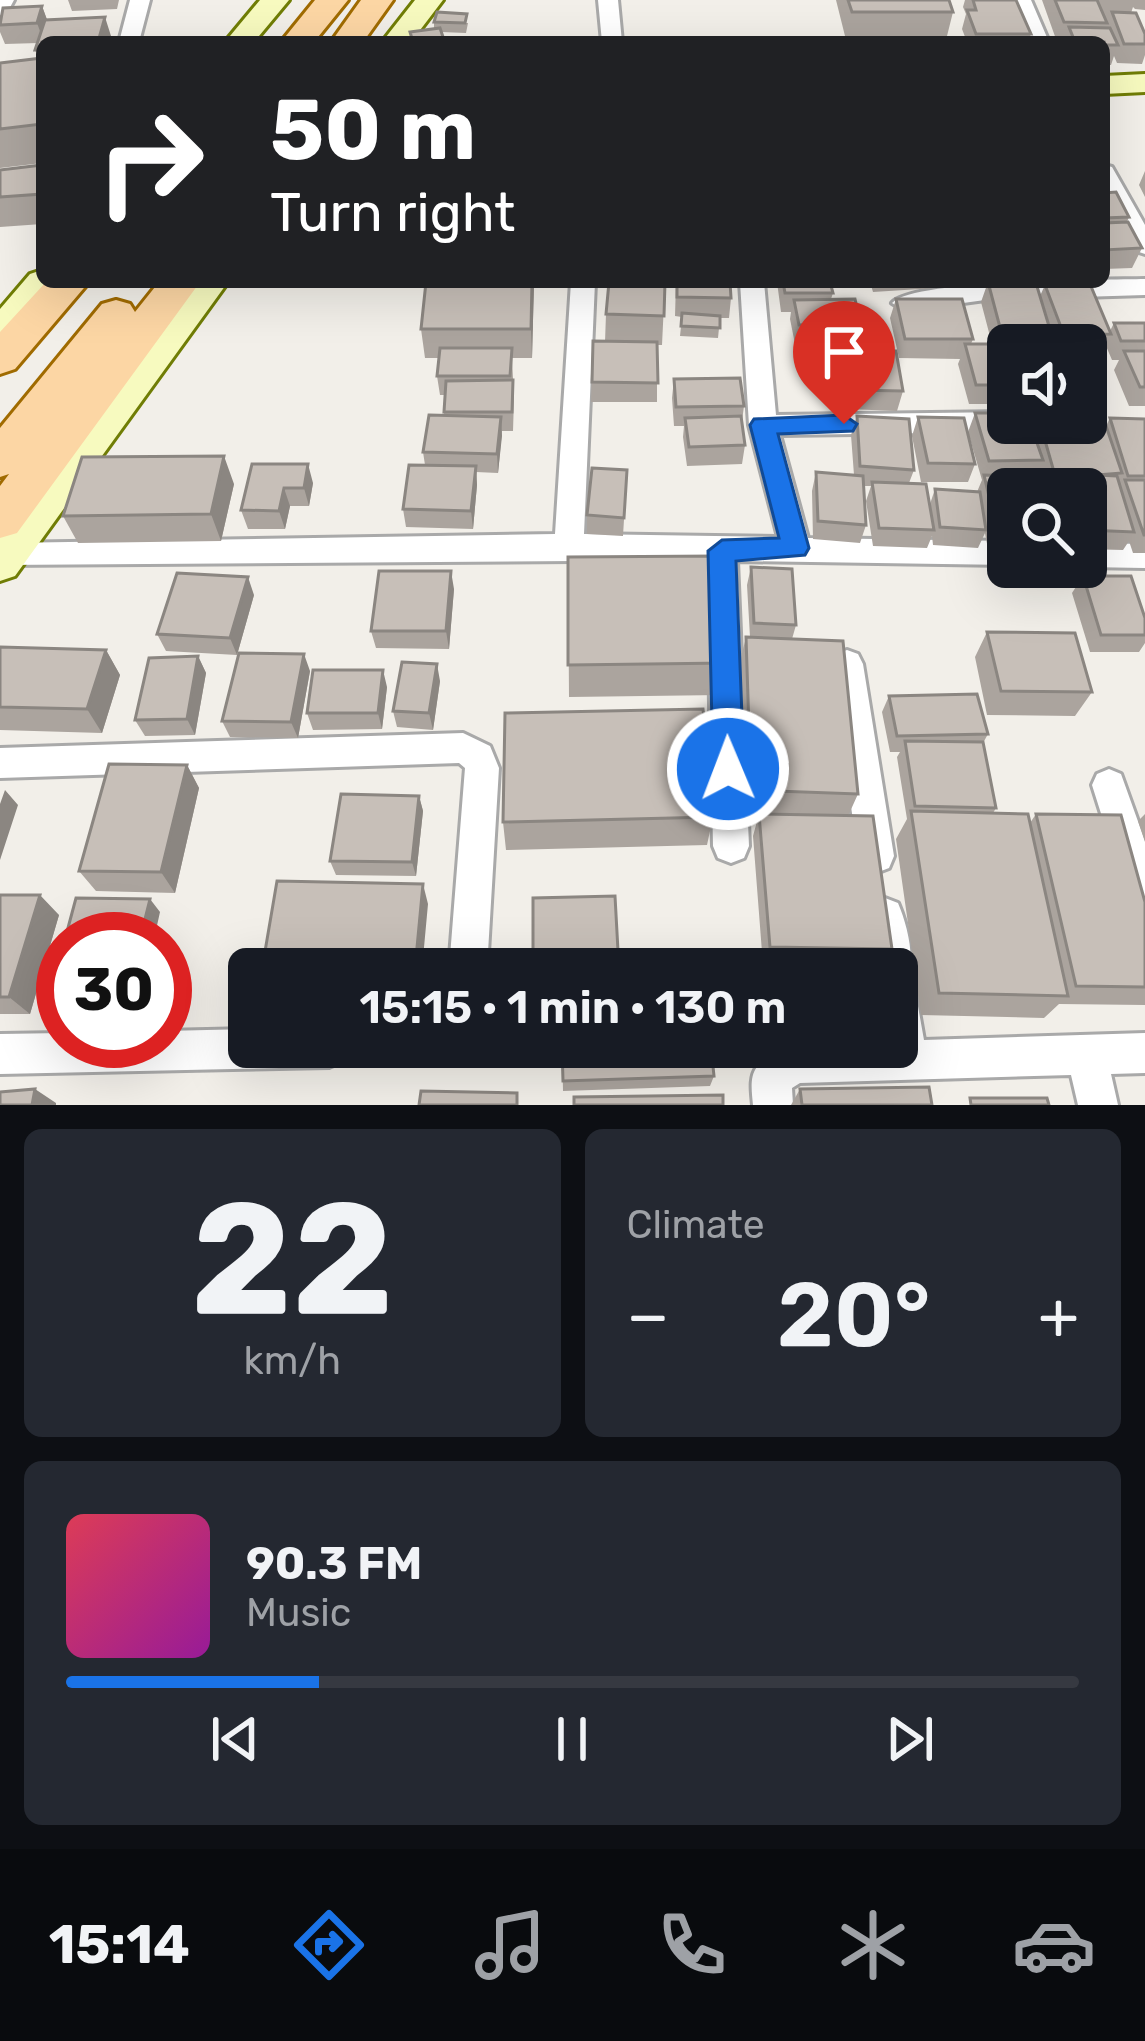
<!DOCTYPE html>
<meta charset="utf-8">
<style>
:root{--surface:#171b24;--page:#242831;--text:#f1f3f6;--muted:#9ea1a6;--line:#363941;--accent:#1a73e8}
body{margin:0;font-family:Rubik,sans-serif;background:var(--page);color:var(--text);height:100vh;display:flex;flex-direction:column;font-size:45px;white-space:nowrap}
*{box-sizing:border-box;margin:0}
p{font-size:39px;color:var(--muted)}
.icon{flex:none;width:66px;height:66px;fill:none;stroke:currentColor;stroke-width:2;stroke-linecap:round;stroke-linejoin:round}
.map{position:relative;height:1105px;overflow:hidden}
.sheet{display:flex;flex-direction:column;gap:24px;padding:24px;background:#0d0f14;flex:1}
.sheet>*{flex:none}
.guide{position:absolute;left:36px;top:36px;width:1074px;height:252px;border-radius:18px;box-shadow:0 12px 48px #0002;background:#202124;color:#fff;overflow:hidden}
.buttons{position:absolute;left:987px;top:324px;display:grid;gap:24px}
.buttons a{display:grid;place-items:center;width:120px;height:120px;border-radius:18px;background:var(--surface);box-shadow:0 12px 48px #0002;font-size:60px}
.speed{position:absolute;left:36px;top:912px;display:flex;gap:24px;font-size:60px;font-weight:700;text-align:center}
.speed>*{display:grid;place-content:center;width:156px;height:156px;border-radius:50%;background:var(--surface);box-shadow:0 12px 48px #0002;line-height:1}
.speed .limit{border:18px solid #d22;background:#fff;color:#111}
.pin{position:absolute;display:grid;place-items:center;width:102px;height:102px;color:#fff;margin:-123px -51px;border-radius:50% 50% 50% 0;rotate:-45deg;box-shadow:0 0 12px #0007}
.pin .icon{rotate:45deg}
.me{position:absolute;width:132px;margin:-66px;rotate:359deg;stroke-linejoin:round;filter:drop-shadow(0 0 9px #0008)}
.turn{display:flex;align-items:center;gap:42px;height:252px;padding:0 36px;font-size:54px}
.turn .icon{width:156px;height:156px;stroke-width:2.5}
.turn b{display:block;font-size:84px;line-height:102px}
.big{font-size:90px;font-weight:600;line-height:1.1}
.sheet .card{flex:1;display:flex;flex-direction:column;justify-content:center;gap:18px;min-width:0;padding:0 42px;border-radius:18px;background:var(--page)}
.sheet .dial{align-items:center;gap:0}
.dial b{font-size:156px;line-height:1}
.song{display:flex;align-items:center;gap:36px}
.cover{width:144px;height:144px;border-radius:18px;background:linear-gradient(135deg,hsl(350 70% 55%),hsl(300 70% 35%))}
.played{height:12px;border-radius:6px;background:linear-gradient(90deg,var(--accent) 25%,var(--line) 25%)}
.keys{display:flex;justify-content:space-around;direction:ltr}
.heat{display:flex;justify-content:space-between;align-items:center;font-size:66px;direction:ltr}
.sheet .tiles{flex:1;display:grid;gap:24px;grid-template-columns:1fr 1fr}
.card:last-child{grid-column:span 2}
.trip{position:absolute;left:228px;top:948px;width:690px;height:120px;border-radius:18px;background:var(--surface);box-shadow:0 12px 48px #0002;font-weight:600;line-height:120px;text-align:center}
.tab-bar{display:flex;height:192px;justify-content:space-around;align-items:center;background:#090b0e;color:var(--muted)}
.tab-bar .icon{width:84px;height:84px}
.tab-bar .on{color:var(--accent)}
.tab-bar b{font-size:54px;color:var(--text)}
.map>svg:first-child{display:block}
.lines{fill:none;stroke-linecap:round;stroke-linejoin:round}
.street-casing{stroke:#a9a9a9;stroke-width:6}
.secondary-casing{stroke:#707d05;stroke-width:6}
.primary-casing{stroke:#a06b00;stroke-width:6}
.street{fill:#fff;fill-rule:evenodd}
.secondary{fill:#f7fabf;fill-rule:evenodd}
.primary{fill:#fcd6a4;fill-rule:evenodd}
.wall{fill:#aba49e}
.shaded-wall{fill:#8b8681}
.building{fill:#c7bfb8;stroke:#8b8681;stroke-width:3}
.route{fill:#1a73e8;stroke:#114b97;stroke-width:3}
</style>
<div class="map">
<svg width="1145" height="1105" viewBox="0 0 1145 1105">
<rect width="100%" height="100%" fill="#f2efe9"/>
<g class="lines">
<defs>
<path id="street" d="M0 0H14L7 13 0 15Z
M130 0H150L139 42H119Z
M598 0H618L622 42H602Z
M1011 0H1031L1049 42H1029Z
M1104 165 1112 167 1145 225V254L1136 251 1104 193Z
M1145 279V295L985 300 905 311 892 303C915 279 1105 280 1145 279Z
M571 282H595L584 534 778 537 749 425 740 282H764L776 415 1008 412V423H1021L1008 432 780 435 808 538 1008 541V565L737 561 749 846 744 858 731 863 718 858 713 846 707 560 0 565V545L7 543 555 534Z
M1086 543 1145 544V568L1086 567Z
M847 650 858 654 863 664 894 856 889 868 876 873 863 868 858 856 831 664 836 654Z
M463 733 490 746 499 768 487 969H449L465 768 459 763 0 778V748Z
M1109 769 1121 774 1145 841V914L1132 909 1127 896 1092 785 1097 774Z
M885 898 898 903C907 924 916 959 907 980L916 995 924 1040 1145 1033V1073L1111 1074 1118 1105H1078L1071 1075 800 1083 792 1088 793 1105H753C752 1093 749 1077 757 1067 778 1036 862 1047 897 1047V969H874L867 916 872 903Z
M249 1029V1047H349L343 1061 329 1067 0 1074V1034L63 1033V1041H165V1031Z"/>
<path id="secondary" d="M260 0H289L254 42H225Z
M415 0H443L411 42H382Z
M1145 74V92L1104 94V76Z
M42 270V282H59L13 342 0 345V309L30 274Z
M192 282H228L15 576 0 581V532Z"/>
<path id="primary" d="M315 0H348L314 42H281Z
M361 0H393L363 42H331Z
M46 282H89L15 369 0 374V332Z
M159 282H200L17 533 0 538V486L9 474 0 477V428L102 304 116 300 130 304 135 312Z"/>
</defs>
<use href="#street" class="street-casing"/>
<use href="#secondary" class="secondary-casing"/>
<use href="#primary" class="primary-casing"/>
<use href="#street" class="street"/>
<use href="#secondary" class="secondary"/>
<use href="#primary" class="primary"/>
</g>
<path class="wall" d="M68 0H119L117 9 72 11Z
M836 0H949L953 12 946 40H846Z
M965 0H1016L1031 34 1029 39 1034 42H967L962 29 966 14 963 7Z
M1042 0H1145V10L1135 9 1133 7 1131 13 1145 34V55L1142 64 1117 63 1114 56 1111 65H1104V42H1057Z
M42 6 47 20 111 36 109 42H42V163L0 168V63L39 59 35 50 38 43 5 44 0 32V18Z
M434 22 468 23 466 33 441 32 444 42 411 41 410 32 434 28Z
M42 165V224L0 227V170Z
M1145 171V197L1139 185Z
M1104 193 1129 217 1127 222 1142 248 1132 268 1104 269Z
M426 282H534L532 358H512L514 399 513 431H502L498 473 476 472 477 485 473 529 406 527 403 509 425 465 423 452 444 415 445 395H440L437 376 439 358H425L421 329Z
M665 282 662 345H657V402H591L593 341 605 342 606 314Z
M676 282H730L731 298 729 318H720L718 338 680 336 682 317 675 316Z
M777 282H830L833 293 831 299 861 324 856 343 795 344 790 319 791 312H781Z
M870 282H938L936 288 873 292Z
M988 282 1040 296 1045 285 1110 331 1114 323H1145V406H1129L1114 370 1119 360H1112L1106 346 1102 354H1086V345H1008V404H969L958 364 960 359 899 358 890 318 896 299 973 339 971 344H992L981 302Z
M846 350 903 391 897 411 846 409 841 369Z
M1086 365 1095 391 1086 410Z
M674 379 744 406 742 421 745 445 742 464 687 466 683 437 684 426H674L672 398Z
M975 413 1033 431 1037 423H1086L1106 426 1110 418 1145 419V553H1133L1129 541 1123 550 1086 549V489H1008V550L988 549 985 533 978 548 933 545 932 536 927 548 873 546 866 501 871 486H864L866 525 860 543 813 539 812 491 816 472 854 475 851 435 857 416 914 470 909 483 930 504 935 489 977 492 982 480 968 432Z
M918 417 975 464 968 482H921L912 436Z
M252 464 313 483 309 506H290L285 529H248L241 510Z
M627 470 623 536 587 534V515Z
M234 484 221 541 78 543 63 516Z
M568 557 727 663 721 695 569 697Z
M751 567 796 625 792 639 858 794 848 816 892 949 880 968 763 965 753 836 759 814 829 816 745 812 740 662 746 637H750L747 585Z
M1083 576 1145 635V643L1139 652H1090L1072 593Z
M454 589 449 649 376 648 371 631Z
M254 595 237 655 166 651 157 634Z
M987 632 1092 692 1075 716 987 715 975 657Z
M0 647 106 650 120 675 102 733 0 730Z
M198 656 206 673 195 735 145 736 135 720Z
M310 671 298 738 230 737 222 721Z
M440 681 433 730 397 727 393 711Z
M387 687 382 729 313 730 307 713Z
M889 696 988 734 983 743 996 808 993 813 1030 823 1036 814 1145 902V1005L1059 1004 1044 1018 921 1015 896 839 907 819 897 757 900 752H890L882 712Z
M187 765 199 788 175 893 96 891 79 871Z
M419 796 423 811 416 876 336 875 330 861Z
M1145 814V842L1138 821Z
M713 817 707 845 506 850 503 822Z
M0 895 59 915 30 1014H0Z
M562 1047 714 1076 710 1086 563 1091Z
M800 1089 932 1105H791Z"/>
<path class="shaded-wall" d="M42 6 49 25 44 42 37 23Z
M105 17 111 36 109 42H98Z
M532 282 534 283 532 358 531 329Z
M501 417 502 436 498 473 497 454Z
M224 456 234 484 221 541 211 514Z
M308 464 313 483 309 506 304 488Z
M476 466 477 485 473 529 471 511Z
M284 488 290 506 285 529 279 511Z
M451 571 454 589 449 649 446 631Z
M248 577 254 595 237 655 230 638Z
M106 650 120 675 102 733 87 709Z
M304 654 310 671 298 738 291 722Z
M198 656 206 673 195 735 187 719Z
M437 664 440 681 433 730 429 713Z
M383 670 387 687 382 729 378 713Z
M187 765 199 788 175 893 161 872Z
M5 790 18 805 0 860V804Z
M419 796 423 811 416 876 412 862Z
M423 884 428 904 422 969H415Z
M40 895 59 915 30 1014 9 997Z
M150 899 160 912 154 939H140Z
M35 1089 56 1103V1105H32Z"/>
<path class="building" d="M848 0H949L953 12H852Z
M973 0H1016L1031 34H976L967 10H976Z
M1055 0H1097L1107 23 1064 22Z
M42 6 37 23 0 25 3 8Z
M437 12 467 14 465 23 434 22Z
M1112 12 1136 13 1145 34V44H1124Z
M105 17 98 42H42V50H35L45 20Z
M1069 27 1110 28 1118 45H1104V42H1075Z
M440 28 444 40 413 42 410 32Z
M978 39H1033L1034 42H979Z
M42 58V124L0 129V63Z
M42 165V194L0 197V170Z
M1116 192 1129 217 1104 218V193Z
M1128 222 1142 248 1104 250V223Z
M426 282H532L531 329H421Z
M609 282H665L664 316 606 314Z
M677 282H730L731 298 677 297Z
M783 282H830L833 293H785Z
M988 282 1036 283 1052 336 1002 335Z
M1090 284 1111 334 1064 335 1045 285Z
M855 299 861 324 799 325 794 300Z
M896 299H962L973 339H905Z
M682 313 720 316V328L681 326Z
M1114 323H1145V341H1121Z
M593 341 657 342 658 383 592 382Z
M1022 342H1077L1078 345H1023Z
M965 344H1007L1008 385H976Z
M440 348H512L510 376H437Z
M846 350 896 351 903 391 851 390Z
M1124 351H1145V387H1140Z
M1086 365 1095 391H1086Z
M740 378 744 406 676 407 674 379Z
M513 380 512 412H444L446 381Z
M975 413H1008V423H1030L1043 460 989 461Z
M429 415 501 417 497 454 423 452Z
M741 416 745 445 689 447 685 418Z
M857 416 909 419 914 470 860 466Z
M918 417 964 418 975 464 928 463Z
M1110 418 1145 419V476H1128Z
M1086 419 1104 420 1122 473 1097 475 1117 476 1134 532 1086 530V489H1066L1061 472H1054L1040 423H1086Z
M224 456 211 514 63 516 82 457Z
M252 464H308L304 488H284L279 511 241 510Z
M409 465 476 466 471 511 403 509Z
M592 468 627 470 624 518 587 515Z
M816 472 863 476 866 525 818 521Z
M984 475 1050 477 1053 489H1008V531H997Z
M1125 480H1145V535H1144Z
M872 482 926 484 934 530 879 528Z
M935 489 980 492 986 530 940 527Z
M716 556 727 663 568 665V557Z
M751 567 792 569 796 625 754 623Z
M379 571H451L446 631H371Z
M177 573 248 577 230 638 157 634Z
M1083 576H1131L1145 618V635H1101Z
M987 632 1075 633 1092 692 1001 691Z
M746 637 843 641 858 794 751 790Z
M0 647 106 650 87 709 0 707Z
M239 653 304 654 291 722 222 721Z
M198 656 187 719 135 720 149 658Z
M402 662 437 664 429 713 393 711Z
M313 670H383L378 713H307Z
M977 694 988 734 897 736 889 696Z
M703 709 713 817 503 822 505 713Z
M905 741 983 742 996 808 915 806Z
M109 764 187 765 161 872 79 871Z
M341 794 419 796 412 862 330 861Z
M911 811 1028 814 1068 996 939 993Z
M759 814 873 816 892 949 770 947Z
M1036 814 1121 815 1145 902V987L1076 986Z
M277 881 423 884 415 969H262Z
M0 895H40L9 997H0Z
M615 896 619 969H533V898Z
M76 898 150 899 140 939H65Z
M63 945V980H53Z
M859 966 860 969H829Z
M562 1047H711L714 1076 563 1081Z
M929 1087 932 1105H802L800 1089Z
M35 1089 32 1105H0V1092Z
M421 1091 517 1093V1105H419Z
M723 1095V1105H574V1097Z
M970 1098H1047L1049 1105H971Z"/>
<path class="route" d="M844 415 857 424 853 431 778 434 809 548 805 555 736 561 744 769 739 779 728 783 717 779 713 769 708 551 722 540 779 538 750 425 754 419Z"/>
</svg>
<div class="buttons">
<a><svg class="icon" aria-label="sound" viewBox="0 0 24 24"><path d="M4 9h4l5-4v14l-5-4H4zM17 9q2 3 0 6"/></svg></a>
<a><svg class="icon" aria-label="search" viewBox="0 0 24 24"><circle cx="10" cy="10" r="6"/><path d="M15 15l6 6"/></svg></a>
</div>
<div class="speed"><div class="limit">30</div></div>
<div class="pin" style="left:844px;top:424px;background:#d93025"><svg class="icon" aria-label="arrive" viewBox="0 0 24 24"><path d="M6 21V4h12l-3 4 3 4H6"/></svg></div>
<svg class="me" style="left:728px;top:769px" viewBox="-20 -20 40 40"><circle r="17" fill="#1a73e8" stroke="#fff" stroke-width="3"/><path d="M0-11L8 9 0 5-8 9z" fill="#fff"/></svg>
<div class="trip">15:15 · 1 min · 130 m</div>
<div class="guide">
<div class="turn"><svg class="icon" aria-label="right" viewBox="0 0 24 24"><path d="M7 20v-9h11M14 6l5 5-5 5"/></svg><div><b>50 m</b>Turn right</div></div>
</div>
</div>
<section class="sheet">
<div class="tiles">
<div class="card dial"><b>22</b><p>km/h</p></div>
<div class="card"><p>Climate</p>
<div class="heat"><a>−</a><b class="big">20°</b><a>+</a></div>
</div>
<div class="card">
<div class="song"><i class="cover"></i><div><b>90.3 FM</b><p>Music</p></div></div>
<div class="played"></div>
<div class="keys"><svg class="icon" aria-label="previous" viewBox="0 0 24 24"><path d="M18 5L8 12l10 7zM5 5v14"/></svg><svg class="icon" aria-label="pause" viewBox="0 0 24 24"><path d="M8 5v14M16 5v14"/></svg><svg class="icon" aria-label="next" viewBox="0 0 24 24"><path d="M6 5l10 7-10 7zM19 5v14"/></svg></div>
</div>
</div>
</section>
<nav class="tab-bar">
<b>15:14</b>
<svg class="icon on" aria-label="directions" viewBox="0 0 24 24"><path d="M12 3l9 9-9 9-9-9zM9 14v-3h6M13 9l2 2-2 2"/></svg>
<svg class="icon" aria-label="music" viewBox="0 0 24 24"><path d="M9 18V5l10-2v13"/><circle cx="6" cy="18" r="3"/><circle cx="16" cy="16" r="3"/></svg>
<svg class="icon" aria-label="phone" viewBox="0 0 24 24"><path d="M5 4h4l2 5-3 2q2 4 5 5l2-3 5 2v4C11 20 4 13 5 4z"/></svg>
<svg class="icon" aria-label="climate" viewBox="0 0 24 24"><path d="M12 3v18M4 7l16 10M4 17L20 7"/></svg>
<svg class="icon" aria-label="car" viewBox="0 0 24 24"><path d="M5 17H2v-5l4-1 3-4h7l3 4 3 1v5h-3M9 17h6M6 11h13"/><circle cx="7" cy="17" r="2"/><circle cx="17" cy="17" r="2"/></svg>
</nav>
